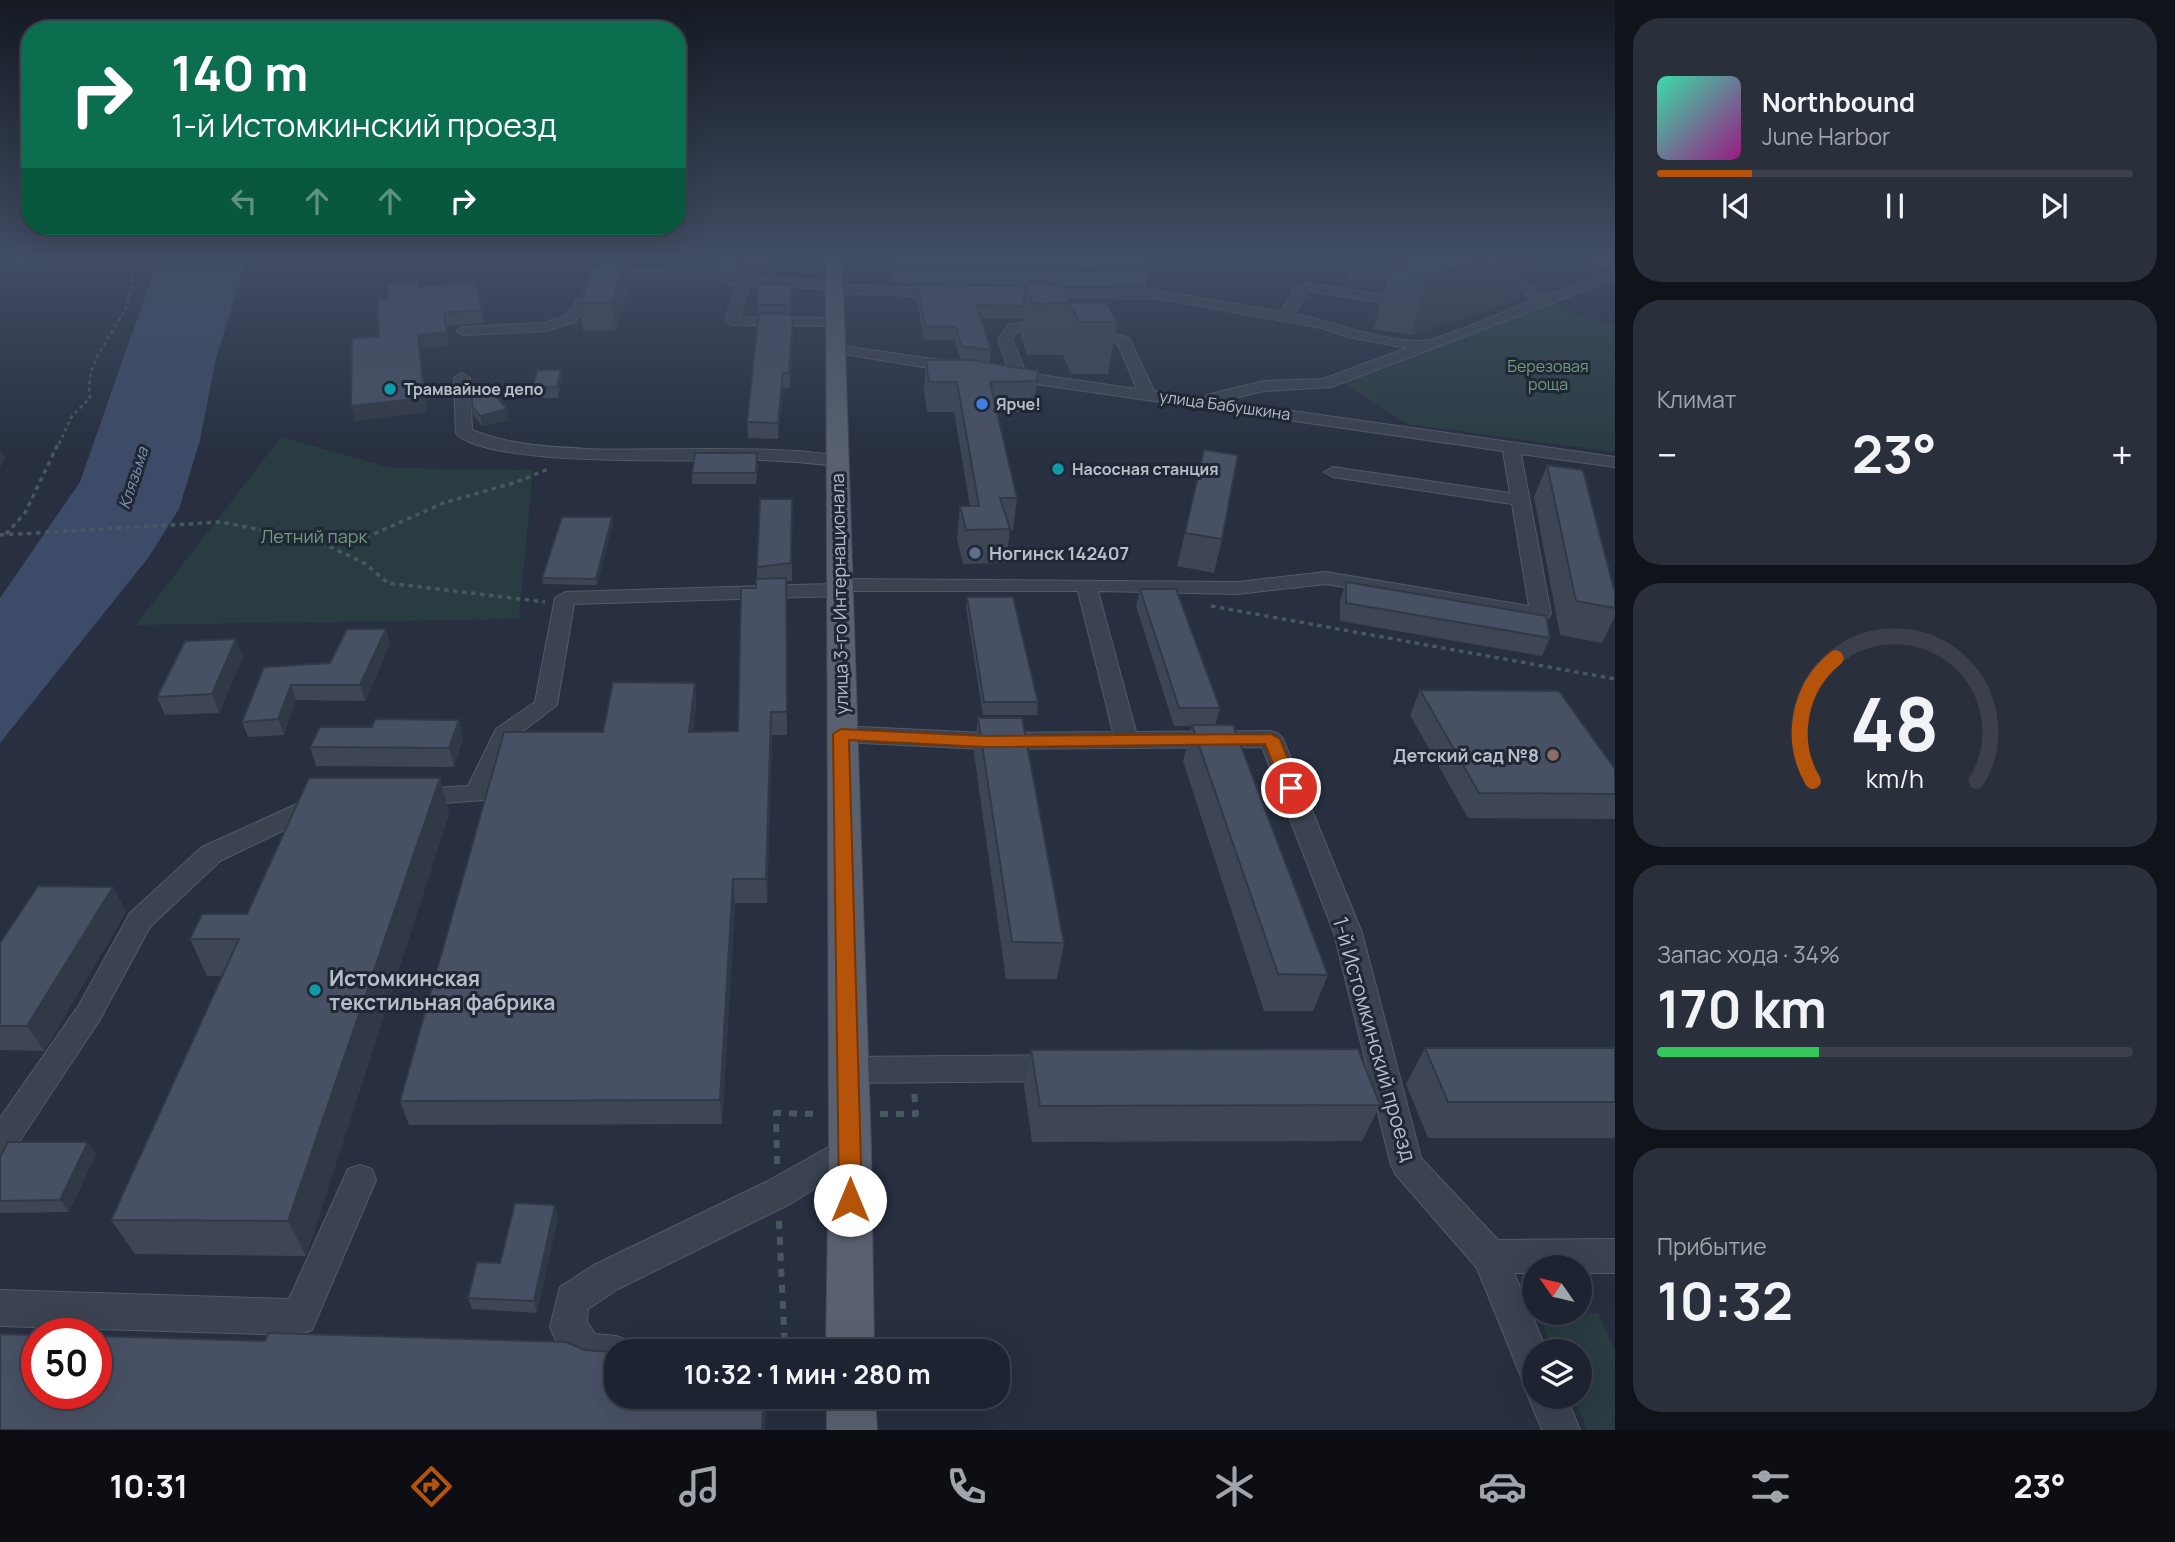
<!DOCTYPE html>
<html lang="ru">
<meta charset="utf-8">
<style>
:root{--surface:#1d2330;--page:#2a2f3c;--text:#f1f3f6;--muted:#a0a4ab;--line:#3b404c;--accent:#b45309}
body{margin:0;font-family:Manrope,sans-serif;background:var(--page);color:var(--text);height:100vh;display:flex;flex-direction:column;font-size:26px;white-space:nowrap}
*{box-sizing:border-box;margin:0}
p{font-size:23px;color:var(--muted)}
.icon{flex:none;width:38px;height:38px;fill:none;stroke:currentColor;stroke-width:2;stroke-linecap:round;stroke-linejoin:round}
.map{position:relative;flex:1;overflow:hidden}
.side{display:flex;flex-direction:column;gap:18px;padding:18px;background:#10131a;width:560px}
.side>*{flex:none}
.banner{position:absolute;left:21px;top:21px;width:665px;height:214px;border-radius:28px;box-shadow:0 7px 28px #0002,0 0 0 2px var(--line);background:#0b6e4f;color:#fff;overflow:hidden}
.needle{width:46px;rotate:304deg}
.tools{position:absolute;left:1522px;top:1255px;display:grid;gap:14px}
.tools a{display:grid;place-items:center;width:70px;height:70px;border-radius:50%;background:var(--surface);box-shadow:0 7px 28px #0002,0 0 0 2px var(--line);font-size:35px}
.speed{position:absolute;left:21px;top:1318px;display:flex;gap:14px;font-size:35px;font-weight:700;text-align:center}
.speed>*{display:grid;place-content:center;width:91px;height:91px;border-radius:50%;background:var(--surface);box-shadow:0 7px 28px #0002,0 0 0 2px var(--line);line-height:1}
.speed .limit{border:10px solid #d22;background:#fff;color:#111}
.pin{position:absolute;display:grid;place-items:center;width:60px;height:60px;color:#fff;margin:-30px;border:4px solid #fff;border-radius:50%;box-shadow:0 2px 7px #0007}
.me{position:absolute;width:77px;margin:-38px;rotate:0deg;stroke-linejoin:round;filter:drop-shadow(0 0 5px #0008)}
.turn{display:flex;align-items:center;gap:24px;height:147px;padding:0 35px;font-size:32px}
.turn .icon{width:91px;height:91px;stroke-width:2.5}
.turn b{display:block;font-size:49px;line-height:60px}
.lanes{display:flex;align-items:center;height:66px;padding:0 35px;background:#0003;justify-content:center;gap:35px;direction:ltr}
.lanes .off{opacity:.35}
.big{font-size:52px;font-weight:700;line-height:1.1}
.side .tile{flex:1;display:flex;flex-direction:column;justify-content:center;gap:10px;min-width:0;padding:0 24px;border-radius:28px;background:var(--page)}
.side .dial{align-items:center;gap:0}
.dial svg{height:182px;overflow:visible;fill:none;stroke:var(--line);stroke-width:7;stroke-linecap:round;text-anchor:middle}
.dial text{fill:var(--text);stroke:none}
.song{display:flex;align-items:center;gap:21px}
.cover{width:84px;height:84px;border-radius:10px;background:linear-gradient(135deg,hsl(160 70% 55%),hsl(310 70% 35%))}
.played{height:7px;border-radius:4px;background:linear-gradient(90deg,var(--accent) 20%,var(--line) 20%)}
.keys{display:flex;justify-content:space-around;direction:ltr}
.heat{display:flex;justify-content:space-between;align-items:center;font-size:38px;direction:ltr}
.charge{height:10px;border-radius:5px;background:linear-gradient(90deg,#34c759 34%,var(--line) 0)}
.trip{position:absolute;left:604px;top:1339px;width:406px;height:70px;border-radius:28px;background:var(--surface);box-shadow:0 7px 28px #0002,0 0 0 2px var(--line);font-weight:700;line-height:70px;text-align:center}
.menu{display:flex;height:112px;justify-content:space-around;align-items:center;background:#0c0e13;color:var(--muted)}
.menu .icon{width:49px;height:49px}
.menu .selected{color:var(--accent)}
.menu b{font-size:32px;color:var(--text)}
main{display:flex;flex:1;min-height:0}
.map>svg:first-child{display:block}
.green{fill:#293c41}
.water{fill:#3d4b68}
.lines{fill:none;stroke-linecap:round;stroke-linejoin:round}
.minor-casing{stroke:#535a67;stroke-width:2}
.major-casing{stroke:#454b59;stroke-width:2}
.path-far2{stroke:#47595e;stroke-width:2.5;stroke-dasharray:3.5 3.5;stroke-linecap:butt}
.path-far1{stroke:#47595e;stroke-width:3.5;stroke-dasharray:4.5 4.5;stroke-linecap:butt}
.path{stroke:#47595e;stroke-width:6;stroke-dasharray:8 8;stroke-linecap:butt}
.minor{fill:#3b4250;fill-rule:evenodd}
.major{fill:#596170;fill-rule:evenodd}
.wall{fill:#3e4656}
.shaded-wall{fill:#323946}
.building{fill:#485164;stroke:#323946;stroke-width:2}
.route{fill:#b45309;stroke:#753606;stroke-width:2}
.culture-dot{fill:#0f9aa8;stroke:#202735;stroke-width:2.5}
.shop-dot{fill:#3f7fe0;stroke:#202735;stroke-width:2.5}
.service-dot{fill:#5c6f8a;stroke:#202735;stroke-width:2.5}
.education-dot{fill:#8d6e63;stroke:#202735;stroke-width:2.5}
.labels{text-anchor:middle;dominant-baseline:central;stroke-width:6;stroke-linejoin:round;paint-order:stroke}
.far-park-label{font-size:16px;fill:#709a7d;stroke:#202735}
.far-poi-label{font-size:16px;font-weight:bold;fill:#b8bdca;stroke:#202735;text-anchor:start}
.far-street-label{font-size:16px;fill:#b8bdca;stroke:#202735}
.far-water-label{font-size:16px;font-style:italic;fill:#8090b1;stroke:#202735}
.park-label{font-size:18px;fill:#709a7d;stroke:#202735}
.poi-label{font-size:18px;font-weight:bold;fill:#b8bdca;stroke:#202735;text-anchor:start}
.street-label{font-size:18px;fill:#b8bdca;stroke:#202735}
.near-poi-label{font-size:21px;font-weight:bold;fill:#b8bdca;stroke:#202735;text-anchor:start}
.near-street-label{font-size:21px;fill:#b8bdca;stroke:#202735}
</style>
<main>
<div class="map">
<svg width="1615" height="1430" viewBox="0 0 1615 1430">
<rect width="100%" height="100%" fill="#272f40"/>
<path class="green" d="M1555 301 1569 312 1615 326V452L1407 424 1344 383Z
M281 437 392 468 533 470 519 619 136 625Z
M1538 1313H1598L1615 1350V1430H1587L1573 1397 1580 1396V1351H1554Z"/>
<path class="water" d="M159 256H248L216 358 200 440 179 509 148 558 0 743V598L80 482Z"/>
<g class="lines">
<defs>
<path id="minor" d="M724 256H736L733 276 834 281 841 285 947 289 954 293 947 297 835 293 828 289 750 285 740 317 835 318 842 322 835 326 732 325 725 321 736 285 721 283 720 278 610 277 575 322 546 331 463 335 456 331 463 327 545 323 565 316 601 270H721Z
M1407 256H1421L1449 280 1437 283Z
M1479 256H1493L1544 296 1615 270V279L1331 387 1264 391 1222 401 1615 457V467L1521 454 1551 614 1548 618 1541 620 1326 584 1237 594 1098 591 1136 732 1271 731 1279 734 1283 739 1362 933 1421 1158 1498 1240 1615 1239V1273H1580V1267H1535V1273H1514L1547 1351H1535V1396H1566L1580 1430H1542L1528 1396 1533 1384 1522 1379 1477 1268 1396 1175 1391 1165 1334 933 1262 747 984 749 841 742 833 739 829 734 833 729 841 726 984 733 1113 732 1078 591H848L839 596 574 604 557 705 514 738 486 800 413 805 404 803 401 797 404 791 413 789 468 786 496 729 535 702 555 598 565 592 830 584 839 579 1237 582 1326 572 1529 606 1512 504 1333 477 1324 472 1333 467 1510 493 1503 451 1008 380 1000 375 1009 371 998 339 1009 324 1052 321 1059 325 1057 328 1018 331 1012 339 1026 373 1137 389 1118 344 1080 333V327L1085 326 1129 338 1154 391 1205 398 1207 395 1264 381 1323 379 1407 348 1348 337 1322 328 1156 298 1037 297 1030 293 1037 289 1156 290 1281 312 1295 287 1307 283 1416 300V306L1411 307 1308 291 1294 314C1336 322 1378 341 1421 341 1437 342 1512 308 1533 300Z
M1355 272 1418 271 1425 275 1418 279H1350L1348 276Z
M836 345 954 362 962 367 954 372 831 352 829 349Z
M462 373 470 378 472 430C509 445 549 447 588 449 625 452 830 442 847 461L838 466C813 463 788 461 763 460 709 459 487 469 456 433L454 378Z
M319 794 328 797 331 803 328 809 220 861 150 927 99 1021 11 1154 0 1158V1118L79 1005 130 913 202 847Z
M1059 1055 1070 1059 1074 1068 1070 1077 1059 1081 848 1083 837 1079 833 1070 837 1061 848 1057Z
M850 1135 861 1140 866 1150 861 1160 790 1204 618 1289 588 1309 587 1322 595 1334 616 1336 629 1341 633 1351H616V1372C577 1370 566 1365 550 1327L560 1287 594 1265 766 1182Z
M360 1165 372 1169 376 1180 312 1330 299 1335 0 1326V1290L289 1299 348 1169Z"/>
<path id="major" d="M826 256H842L871 1150 874 1351H826L829 1150Z
M827 1396H875L877 1430H827Z"/>
</defs>
<use href="#minor" class="minor-casing"/>
<use href="#major" class="major-casing"/>
<path class="path-far2" d="M59 444 72 416 90 398C84 360 114 337 127 304 133 289 131 272 133 256"/>
<path class="path-far1" d="M6 534 25 513 59 442
M0 535 221 522 320 542 364 563 388 583 545 602
M321 542 372 535 443 503 517 482 548 469
M1211 606 1615 679"/>
<path class="path" d="M880 1114H916L914 1092
M777 1164 776 1113 819 1114
M779 1221 785 1351"/>
<use href="#minor" class="minor"/>
<use href="#major" class="major"/>
</g>
<path class="wall" d="M598 256H632L633 267H631L632 280 615 331H583L580 303 599 265Z
M743 256H767L765 271H743Z
M890 256 1149 270 1146 287 1063 286 1070 303 1117 322 1108 374H1071L1063 355H1027L1020 333 1022 319 981 318 991 350 989 363 1037 381 1033 412H997L1017 498 1013 530H1010L1006 563 963 564 957 539 960 506H970L954 412H927L924 390 926 360H960L955 340H924L916 297 917 284 1025 285 891 283Z
M1433 256 1517 300 1411 335 1373 329 1391 268Z
M1582 256H1615V269H1598Z
M476 281 484 323 447 326 449 346 420 349 427 412 355 421 388 298 420 287Z
M792 284 791 315 793 318V333L790 388H783L778 439 748 438 747 422 759 315H757V305Z
M561 370 562 380 558 398H534L533 388Z
M472 406 509 420 482 426 474 416Z
M758 464 756 484H692V473Z
M1547 465 1615 593V616L1602 643 1560 635 1534 497Z
M792 499V581H786L787 735H772L767 903H735L722 1124 409 1125 400 1101 603 732 695 683 696 706 693 732 738 731 757 579V567Z
M612 517 613 523 597 585 543 584 542 578Z
M1185 533 1222 539 1214 573 1177 566Z
M1346 582 1550 638 1542 656 1340 621V600Z
M1140 589 1220 708 1215 725 1328 975 1313 1011H1264L1183 761 1192 726H1174L1136 606Z
M967 597 1038 702 1037 715H983L966 608Z
M236 639 243 657 219 713 165 715 157 697Z
M390 644 365 701 296 700 284 735 248 737 242 722 264 667 330 663Z
M1420 690 1615 769V819L1468 818 1410 715Z
M978 718 1064 943 1057 979H1006L974 754Z
M459 720 463 738 454 767 316 766 310 747Z
M440 778 449 814 306 1256 135 1254 111 1220 222 976H207L190 939 247 914Z
M113 887 126 912 44 1051 0 1050V943Z
M1425 1048H1615V1138H1428L1406 1084Z
M1031 1050 1380 1105 1362 1141 1032 1142 1024 1086Z
M96 1154 69 1212 0 1213V1157Z
M555 1205 558 1217 537 1313 472 1309 468 1298Z"/>
<path class="shaded-wall" d="M628 256H630L632 280 615 331 612 303Z
M765 256H767L765 271Z
M1492 256H1533L1517 300 1411 335 1430 275Z
M444 313 449 346 420 349 427 412 355 421 351 406 418 335Z
M793 318V333L790 388 789 373Z
M561 370 562 380 558 398 557 387Z
M783 373V388L778 439V423Z
M507 409 509 420 482 426 480 416Z
M1 450 5 458 0 468V451Z
M612 517 613 523 597 585 596 579Z
M386 629 390 644 365 701 360 685Z
M236 639 243 657 219 713 212 694Z
M695 683 696 706 691 755 689 732Z
M291 685 296 700 284 735 278 719Z
M771 712 772 735 767 903 766 879Z
M459 720 463 738 454 767 449 748Z
M440 778 449 814 306 1256 288 1221Z
M733 879 735 903 722 1124 720 1100Z
M113 887 126 912 44 1051 27 1026Z
M88 1142 96 1154 69 1212 60 1200Z
M555 1205 558 1217 537 1313 534 1301Z
M764 1396H767L765 1430H762Z"/>
<path class="building" d="M606 256H628L612 303H580L591 274Z
M891 256H1140L1149 270 892 266Z
M1433 256H1492L1430 275 1391 268Z
M419 281V287L476 281 482 310 444 313 447 332 418 335 424 398 351 406 352 339 379 336 377 299 388 298 387 284Z
M1049 282 1050 285H1062L1070 303 1033 304 1026 283Z
M759 284H792L791 305H757Z
M917 284 1025 286 1023 306 977 305 991 350 961 346 956 327H925Z
M1070 303H1107L1117 322H1079Z
M759 313 790 314 793 318 789 373H783L778 423 747 422Z
M926 360H972L1038 371 1037 381 990 382 1017 498H1000L1010 529 966 530 960 506H979L957 382H929Z
M537 370H561L557 387 533 388Z
M493 392 507 409 480 416 472 406V397Z
M1204 450 1238 455 1222 539 1185 533Z
M695 453H757L756 473H692Z
M1547 465 1583 470 1615 593V608L1576 601Z
M760 499H792L791 563 757 567Z
M562 517H612L596 579 542 578Z
M786 578 787 712H771L766 879H733L720 1100 400 1101 504 732H603L613 682 695 683 689 732 738 731 741 588H756V579Z
M1346 582 1546 616 1550 638 1346 603Z
M1140 589H1176L1220 708H1179Z
M967 597H1013L1038 702H984Z
M347 629H386L360 685H291L278 719 242 722 264 667 330 663Z
M236 639 212 694 157 697 185 641Z
M1420 690 1559 691 1615 769V794L1479 793Z
M978 718H1022L1064 943 1012 942Z
M375 719 459 720 449 748 310 747 320 727H372Z
M1192 725H1233L1328 975 1278 974Z
M309 778H440L288 1221 111 1220 239 939H190L202 914H247Z
M38 886 113 887 27 1026H0V943Z
M1425 1048H1615V1102H1448Z
M1358 1049 1380 1105 1040 1106 1031 1050Z
M8 1142H88L60 1200 0 1201V1157Z
M515 1203 555 1205 534 1301 468 1298 477 1262 500 1263Z
M268 1333 566 1342 585 1350 611 1352 614 1344 767 1348V1351H616V1396H764L762 1430H0V1334L37 1335V1393H96V1336L265 1341Z"/>
<linearGradient id="sky" x2="0" y2="1"><stop stop-color="#151a23"/><stop offset="0.56" stop-color="#414d64"/><stop offset="1" stop-color="#414d64" stop-opacity="0"/></linearGradient>
<rect width="1615" height="456" fill="url(#sky)"/>
<path class="route" d="M841 729 984 736 1271 734 1280 739 1299 788 1291 793 1285 792 1265 744 984 747 849 740 862 1200 859 1208 850 1211 842 1208 839 1200 833 734Z"/>
<g class="culture-dot">
<circle cx="390" cy="389" r="7"/>
<circle cx="1058" cy="469" r="7"/>
<circle cx="315" cy="990" r="7"/>
</g>
<circle class="shop-dot" cx="982" cy="404" r="7"/>
<circle class="service-dot" cx="975" cy="553" r="7"/>
<circle class="education-dot" cx="1553" cy="755" r="7"/>
<g class="labels">
<g class="far-park-label">
<text x="1548" y="366">Березовая<tspan x="1548" dy="18">роща</tspan></text>
</g>
<g class="far-poi-label">
<text x="404" y="389">Трамвайное депо</text>
<text x="996" y="404">Ярче!</text>
<text x="1072" y="469">Насосная станция</text>
</g>
<g class="far-street-label">
<text transform="translate(1225 405) rotate(8)">улица Бабушкина</text>
</g>
<g class="far-water-label">
<text transform="translate(133 478) rotate(-72)">Клязьма</text>
</g>
<g class="park-label">
<text x="314" y="536">Летний парк</text>
</g>
<g class="poi-label">
<text x="989" y="553">Ногинск 142407</text>
<text x="1539" y="755" text-anchor="end">Детский сад №8</text>
</g>
<g class="street-label">
<text transform="translate(839 594) rotate(-91)">улица 3-го Интернационала</text>
</g>
<g class="near-poi-label">
<text x="329" y="978">Истомкинская<tspan x="329" dy="24">текстильная фабрика</tspan></text>
</g>
<g class="near-street-label">
<text transform="translate(1375 1039) rotate(74)">1-й Истомкинский проезд</text>
</g>
</g>
</svg>
<div class="tools">
<a><svg class="needle" viewBox="-14 -14 28 28"><path d="M0-13l5 13h-10z" fill="#e53935"/><path d="M0 13l5-13h-10z" fill="#a0a4ab"/></svg></a>
<a><svg class="icon" aria-label="layers" viewBox="0 0 24 24"><path d="M12 4l9 5-9 5-9-5zM3 14l9 5 9-5"/></svg></a>
</div>
<div class="speed"><div class="limit">50</div></div>
<div class="pin" style="left:1291px;top:788px;background:#d93025"><svg class="icon" aria-label="arrive" viewBox="0 0 24 24"><path d="M6 21V4h12l-3 4 3 4H6"/></svg></div>
<svg class="me" style="left:850px;top:1200px" viewBox="-20 -20 40 40"><circle r="19" fill="#fff"/><path d="M0-13L10 11 0 6-10 11z" fill="#b45309"/></svg>
<div class="trip">10:32 · 1 мин · 280 m</div>
<div class="banner">
<div class="turn"><svg class="icon" aria-label="right" viewBox="0 0 24 24"><path d="M7 20v-9h11M14 6l5 5-5 5"/></svg><div><b>140 m</b>1-й Истомкинский проезд</div></div>
<div class="lanes"><svg class="icon off" aria-label="left" viewBox="0 0 24 24"><path d="M17 20v-9H6M10 6l-5 5 5 5"/></svg><svg class="icon off" aria-label="ahead" viewBox="0 0 24 24"><path d="M12 20V5M6 11l6-6 6 6"/></svg><svg class="icon off" aria-label="ahead" viewBox="0 0 24 24"><path d="M12 20V5M6 11l6-6 6 6"/></svg><svg class="icon" aria-label="right" viewBox="0 0 24 24"><path d="M7 20v-9h11M14 6l5 5-5 5"/></svg></div>
</div>
</div>
<section class="side">
<div class="tile">
<div class="song"><i class="cover"></i><div><b>Northbound</b><p>June Harbor</p></div></div>
<div class="played"></div>
<div class="keys"><svg class="icon" aria-label="previous" viewBox="0 0 24 24"><path d="M18 5L8 12l10 7zM5 5v14"/></svg><svg class="icon" aria-label="pause" viewBox="0 0 24 24"><path d="M8 5v14M16 5v14"/></svg><svg class="icon" aria-label="next" viewBox="0 0 24 24"><path d="M6 5l10 7-10 7zM19 5v14"/></svg></div>
</div>
<div class="tile"><p>Климат</p>
<div class="heat"><a>−</a><b class="big">23°</b><a>+</a></div>
</div>
<div class="tile dial"><svg viewBox="0 0 100 80">
<path d="M14 69A42 42 0 1 1 86 69"/>
<path d="M14 69A42 42 0 0 1 24 15" stroke="#b45309"/>
<text x="50" y="56" font-size="32" font-weight="700">48</text>
<text x="50" y="72" font-size="11">km/h</text>
</svg></div>
<div class="tile"><p>Запас хода · 34%</p><b class="big">170 km</b><div class="charge"></div></div>
<div class="tile"><p>Прибытие</p><b class="big">10:32</b></div>
</section>
</main>
<nav class="menu">
<b>10:31</b>
<svg class="icon selected" aria-label="directions" viewBox="0 0 24 24"><path d="M12 3l9 9-9 9-9-9zM9 14v-3h6M13 9l2 2-2 2"/></svg>
<svg class="icon" aria-label="music" viewBox="0 0 24 24"><path d="M9 18V5l10-2v13"/><circle cx="6" cy="18" r="3"/><circle cx="16" cy="16" r="3"/></svg>
<svg class="icon" aria-label="phone" viewBox="0 0 24 24"><path d="M5 4h4l2 5-3 2q2 4 5 5l2-3 5 2v4C11 20 4 13 5 4z"/></svg>
<svg class="icon" aria-label="climate" viewBox="0 0 24 24"><path d="M12 3v18M4 7l16 10M4 17L20 7"/></svg>
<svg class="icon" aria-label="car" viewBox="0 0 24 24"><path d="M5 17H2v-5l4-1 3-4h7l3 4 3 1v5h-3M9 17h6M6 11h13"/><circle cx="7" cy="17" r="2"/><circle cx="17" cy="17" r="2"/></svg>
<svg class="icon" aria-label="filters" viewBox="0 0 24 24"><path d="M4 7h16M4 17h16"/><circle cx="9" cy="7" r="2"/><circle cx="15" cy="17" r="2"/></svg>
<b>23°</b>
</nav>
